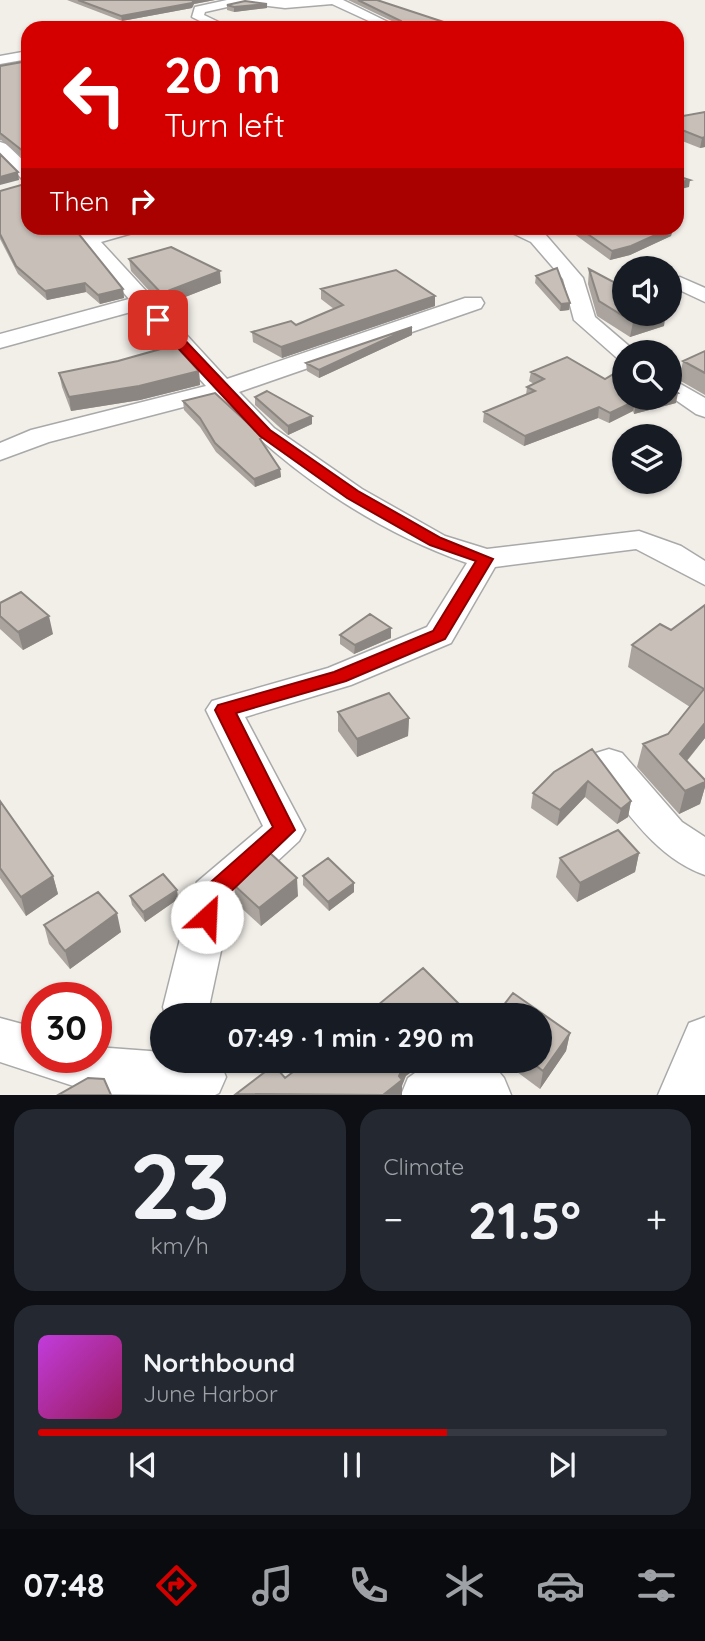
<!DOCTYPE html>
<meta charset="utf-8">
<style>
:root{--surface:#171b24;--page:#242831;--text:#f1f3f6;--muted:#9ea1a6;--line:#363941;--accent:#d40000}
body{margin:0;font-family:Quicksand,sans-serif;background:var(--page);color:var(--text);height:100vh;display:flex;flex-direction:column;font-size:26px;white-space:nowrap}
*{box-sizing:border-box;margin:0}
p{font-size:23px;color:var(--muted)}
.icon{flex:none;width:38px;height:38px;fill:none;stroke:currentColor;stroke-width:2;stroke-linecap:round;stroke-linejoin:round}
.map{position:relative;height:1095px;overflow:hidden}
.side{display:flex;flex-direction:column;gap:14px;padding:14px;background:#0d0f14;flex:1}
.side>*{flex:none}
.hud{position:absolute;left:21px;top:21px;width:663px;height:214px;border-radius:21px;box-shadow:0 2px 5px #0004;background:#d40000;color:#fff;overflow:hidden}
.controls{position:absolute;left:612px;top:256px;display:grid;gap:14px}
.controls a{display:grid;place-items:center;width:70px;height:70px;border-radius:50%;background:var(--surface);box-shadow:0 2px 5px #0004;font-size:35px}
.speed{position:absolute;left:21px;top:982px;display:flex;gap:14px;font-size:35px;font-weight:700;text-align:center}
.speed>*{display:grid;place-content:center;width:91px;height:91px;border-radius:50%;background:var(--surface);box-shadow:0 2px 5px #0004;line-height:1}
.speed .limit{border:10px solid #d22;background:#fff;color:#111}
.pin{position:absolute;display:grid;place-items:center;width:60px;height:60px;color:#fff;margin:-30px;border-radius:14px;box-shadow:0 4px 10px #0006}
.me{position:absolute;width:77px;margin:-38px;rotate:25deg;stroke-linejoin:round;filter:drop-shadow(0 0 5px #0008)}
.turn{display:flex;align-items:center;gap:24px;height:147px;padding:0 28px;font-size:32px}
.turn .icon{width:91px;height:91px;stroke-width:2.5}
.turn b{display:block;font-size:49px;line-height:60px}
.then{display:flex;align-items:center;height:66px;padding:0 28px;background:#0003;gap:14px;font-size:26px}
.big{font-size:52px;font-weight:800;line-height:1.1}
.side .tile{flex:1;display:flex;flex-direction:column;justify-content:center;gap:10px;min-width:0;padding:0 24px;border-radius:21px;background:var(--page)}
.side .dial{align-items:center;gap:0}
.dial b{font-size:91px;line-height:1}
.song{display:flex;align-items:center;gap:21px}
.cover{width:84px;height:84px;border-radius:10px;background:linear-gradient(135deg,hsl(290 70% 55%),hsl(330 70% 35%))}
.played{height:7px;border-radius:4px;background:linear-gradient(90deg,var(--accent) 65%,var(--line) 65%)}
.keys{display:flex;justify-content:space-around;direction:ltr}
.heat{display:flex;justify-content:space-between;align-items:center;font-size:38px;direction:ltr}
.side .tiles{flex:1;display:grid;gap:14px;grid-template-columns:1fr 1fr}
.tile:last-child{grid-column:span 2}
.trip{position:absolute;left:150px;top:1003px;width:402px;height:70px;border-radius:35px;background:var(--surface);box-shadow:0 2px 5px #0004;font-weight:800;line-height:70px;text-align:center}
.menu{display:flex;height:112px;justify-content:space-around;align-items:center;background:#090b0e;color:var(--muted)}
.menu .icon{width:49px;height:49px}
.menu .active{color:var(--accent)}
.menu b{font-size:32px;color:var(--text)}
.map>svg:first-child{display:block}
.lines{fill:none;stroke-linecap:round;stroke-linejoin:round}
.street-casing{stroke:#a9a9a9;stroke-width:3}
.street{fill:#fff;fill-rule:evenodd}
.wall{fill:#aba49e}
.shaded-wall{fill:#8b8681}
.building{fill:#c7bfb8;stroke:#8b8681;stroke-width:2}
.route{fill:#d40000;stroke:#8a0000;stroke-width:2}
</style>
<div class="map">
<svg width="705" height="1095" viewBox="0 0 705 1095">
<rect width="100%" height="100%" fill="#f2efe9"/>
<g class="lines">
<defs>
<path id="street" d="M227 0H343L400 28H384L332 4 285 8 245 3 205 12 204 15 231 28H214L192 17 195 7Z
M28 51V59L0 64V56Z
M0 142 6 144 28 165V180L22 179 0 156Z
M69 228H89L93 232 110 228H138L136 232 101 242 227 379 465 298H481L484 303 481 308 239 392 274 428 362 489 445 536 487 549 639 531 681 546 705 561V585L636 549 495 567 451 643 351 685 245 717 305 830 299 841 231 904 209 1007 211 1015H165L163 1007 191 895 197 882 263 826 206 710 212 701 328 668 427 627 467 563C374 531 285 470 218 398L49 442 0 460V443L31 430 206 386 138 310 0 348V334L129 299Z
M508 228H531L545 234 583 278 595 317 636 352H625V360L617 358 574 320 563 279 531 242 510 232Z
M680 277 705 288V302L673 287V279Z
M670 378 705 398V417L696 414 670 396Z
M609 749 622 753 682 822 705 837V875C656 858 627 811 596 773L591 763 596 753Z
M705 1017V1095H658L689 1023Z
M0 1018 37 1028V1057H96V1047L163 1052V1060H219L226 1077 219 1093 215 1095 98 1094 0 1062Z
M433 1060H489L504 1078 511 1095H401L408 1078Z"/>
</defs>
<use href="#street" class="street-casing"/>
<use href="#street" class="street"/>
</g>
<path class="wall" d="M67 0H215L194 4 192 8 122 21Z
M348 0H377L462 28H384V26L400 25Z
M267 4V8L234 12 227 10V5Z
M28 61V162L1 140H0V66Z
M705 112V147L700 148 677 139V117Z
M0 191 123 289 124 298 100 304 86 292 47 300 18 274 0 239Z
M566 228H673L671 236 630 255 610 260Z
M129 259 221 283 175 301V305L165 308 131 271Z
M589 269 664 326 630 337 597 316 588 284Z
M536 276 570 303 569 310 560 311 535 283Z
M321 289 435 306 282 358 253 342 252 332 296 325 334 309 321 299Z
M412 327V335L319 378 307 371 306 363Z
M705 351V395L679 380 683 361Z
M199 371 200 385 140 400 71 411 62 387 59 373Z
M531 372 605 379 676 403 634 414 633 411 609 423 598 418 524 446 483 422 484 412 526 395 527 387 534 384 529 381Z
M255 397 312 424 288 435 255 405Z
M183 401 264 445 280 469 281 477 255 487 216 452 200 427 184 410Z
M0 603 53 634 23 650 0 629Z
M705 605V738L687 761 705 780V787L700 804 679 814 637 767 643 744 668 734 690 707 628 667 632 645 671 630Z
M391 628V638L354 654 340 644V635Z
M338 712 409 718 408 736 357 757 338 731Z
M592 749 631 801 628 817 617 824 585 797 557 826 531 808 533 793Z
M0 801 53 876 58 894 26 916 0 878Z
M639 853 635 872 577 902 556 877 560 858Z
M303 876 354 883V892L329 911 303 885Z
M234 885 298 896 261 926 236 903Z
M177 890 178 899 145 922 132 905 130 896Z
M44 925 121 932 70 969 49 944Z
M570 1033 566 1051 540 1089 501 1060H541Z"/>
<path class="shaded-wall" d="M194 0H215L194 4 192 8 122 21 121 16Z
M267 4V8L234 12V7Z
M705 137V147L700 148 702 138Z
M18 172 19 180 0 185V177Z
M690 180 689 187 677 190V183Z
M671 228H673L671 236 630 255 610 260 612 251Z
M220 271 221 283 175 301V305L165 308 164 296 170 290Z
M85 283 86 292 47 300 45 291Z
M123 289 124 298 100 304 98 295Z
M435 296V306L282 358 281 347Z
M570 303 569 310 560 311 561 304Z
M660 313H666L664 326 630 337 633 322Z
M412 327V335L319 378V370Z
M199 371 200 385 140 400 71 411 69 397Z
M678 393 676 403 634 414 636 404 661 397H670V395Z
M635 401 633 411 609 423 610 413Z
M599 407 598 418 524 446 525 436Z
M312 416V424L288 435V426Z
M280 469 281 477 255 487 254 479Z
M49 616 53 634 23 650 18 632Z
M391 628V638L354 654 355 645Z
M409 718 408 736 357 757V739Z
M705 723V738L674 776 680 754Z
M588 781 585 797 557 826 560 810Z
M705 782V787L700 804 679 814 685 791Z
M631 801 628 817 617 824 621 809Z
M639 853 635 872 577 902 580 883Z
M53 876 58 894 26 916 21 897Z
M297 878 298 896 261 926 259 908Z
M354 883V892L329 911 328 902Z
M177 890 178 899 145 922 143 912Z
M117 913 121 932 70 969 65 951Z
M570 1033 566 1051 540 1089 543 1071Z
M406 1060H428L406 1076 402 1086V1095H383L399 1076Z"/>
<path class="building" d="M78 0H194L192 3 121 16Z
M358 0H377L462 28H390L384 26H400L401 21Z
M245 1 267 4 234 7 227 5Z
M155 23 168 28H127Z
M28 61V155L0 133V66Z
M705 112V137L702 138 677 128V117Z
M0 154 18 172 0 177Z
M677 176 690 180 677 183Z
M28 183V228H74L123 289 98 295 85 283 45 291 16 266 0 234V191Z
M579 228H671L631 246 612 251Z
M171 247 220 271 170 290 174 293 164 296 129 259Z
M557 268 570 303 561 304 536 276Z
M589 269 625 288V313H660L633 322 599 301Z
M396 270 435 296 281 347 252 332 291 321 296 325 343 305 321 289Z
M412 327 319 370 306 363Z
M175 345 199 371 139 386 69 397 59 373 118 361Z
M705 351V373L683 361Z
M567 357 605 379 625 367V397H661L636 404 635 401 610 413 599 407 525 436 484 412 535 391 527 387 544 379 531 372Z
M670 387 678 393 670 395Z
M267 391 312 416 288 426 255 397Z
M215 393 263 437 260 439 280 469 254 479 215 443 200 418 183 401Z
M21 592 49 616 18 632 0 616V603Z
M705 605V723L680 754 705 780V782L685 791 643 744 668 734 704 689 632 645 660 624 671 630Z
M370 614 391 628 355 645 340 635Z
M389 693 409 718 357 739 338 712Z
M592 749 631 801 621 809 588 781 560 810 533 793 554 772Z
M0 801 53 876 21 897 0 868Z
M618 830 639 853 580 883 560 858Z
M270 853 297 878 259 908 234 885Z
M328 858 354 883 328 902 303 876Z
M163 874 177 890 143 912 130 896Z
M98 892 117 913 65 951 44 925Z
M423 968 470 1015H371L381 1008 378 1005Z
M513 993 570 1033 543 1071 529 1060H541V1015H496Z
M309 1060H406L399 1076 402 1080 383 1095 236 1094 274 1065 285 1078Z
M88 1078 104 1079 111 1095H58Z"/>
<path class="route" d="M154 317H163L270 430 358 491 441 538 493 559 445 639 346 681 236 713 295 830 222 900 215 924 207 927 199 924 196 917 204 888 273 827 215 710 218 705 334 672 433 631 476 561 430 545 347 498 260 436 154 322Z"/>
</svg>
<div class="controls">
<a><svg class="icon" aria-label="sound" viewBox="0 0 24 24"><path d="M4 9h4l5-4v14l-5-4H4zM17 9q2 3 0 6"/></svg></a>
<a><svg class="icon" aria-label="search" viewBox="0 0 24 24"><circle cx="10" cy="10" r="6"/><path d="M15 15l6 6"/></svg></a>
<a><svg class="icon" aria-label="layers" viewBox="0 0 24 24"><path d="M12 4l9 5-9 5-9-5zM3 14l9 5 9-5"/></svg></a>
</div>
<div class="speed"><div class="limit">30</div></div>
<div class="pin" style="left:158px;top:320px;background:#d93025"><svg class="icon" aria-label="arrive" viewBox="0 0 24 24"><path d="M6 21V4h12l-3 4 3 4H6"/></svg></div>
<svg class="me" style="left:207px;top:917px" viewBox="-20 -20 40 40"><circle r="19" fill="#fff"/><path d="M0-13L10 11 0 6-10 11z" fill="#d40000"/></svg>
<div class="trip">07:49 · 1 min · 290 m</div>
<div class="hud">
<div class="turn"><svg class="icon" aria-label="left" viewBox="0 0 24 24"><path d="M17 20v-9H6M10 6l-5 5 5 5"/></svg><div><b>20 m</b>Turn left</div></div>
<div class="then">Then<svg class="icon" aria-label="right" viewBox="0 0 24 24"><path d="M7 20v-9h11M14 6l5 5-5 5"/></svg></div>
</div>
</div>
<section class="side">
<div class="tiles">
<div class="tile dial"><b>23</b><p>km/h</p></div>
<div class="tile"><p>Climate</p>
<div class="heat"><a>−</a><b class="big">21.5°</b><a>+</a></div>
</div>
<div class="tile">
<div class="song"><i class="cover"></i><div><b>Northbound</b><p>June Harbor</p></div></div>
<div class="played"></div>
<div class="keys"><svg class="icon" aria-label="previous" viewBox="0 0 24 24"><path d="M18 5L8 12l10 7zM5 5v14"/></svg><svg class="icon" aria-label="pause" viewBox="0 0 24 24"><path d="M8 5v14M16 5v14"/></svg><svg class="icon" aria-label="next" viewBox="0 0 24 24"><path d="M6 5l10 7-10 7zM19 5v14"/></svg></div>
</div>
</div>
</section>
<nav class="menu">
<b>07:48</b>
<svg class="icon active" aria-label="directions" viewBox="0 0 24 24"><path d="M12 3l9 9-9 9-9-9zM9 14v-3h6M13 9l2 2-2 2"/></svg>
<svg class="icon" aria-label="music" viewBox="0 0 24 24"><path d="M9 18V5l10-2v13"/><circle cx="6" cy="18" r="3"/><circle cx="16" cy="16" r="3"/></svg>
<svg class="icon" aria-label="phone" viewBox="0 0 24 24"><path d="M5 4h4l2 5-3 2q2 4 5 5l2-3 5 2v4C11 20 4 13 5 4z"/></svg>
<svg class="icon" aria-label="climate" viewBox="0 0 24 24"><path d="M12 3v18M4 7l16 10M4 17L20 7"/></svg>
<svg class="icon" aria-label="car" viewBox="0 0 24 24"><path d="M5 17H2v-5l4-1 3-4h7l3 4 3 1v5h-3M9 17h6M6 11h13"/><circle cx="7" cy="17" r="2"/><circle cx="17" cy="17" r="2"/></svg>
<svg class="icon" aria-label="filters" viewBox="0 0 24 24"><path d="M4 7h16M4 17h16"/><circle cx="9" cy="7" r="2"/><circle cx="15" cy="17" r="2"/></svg>
</nav>
